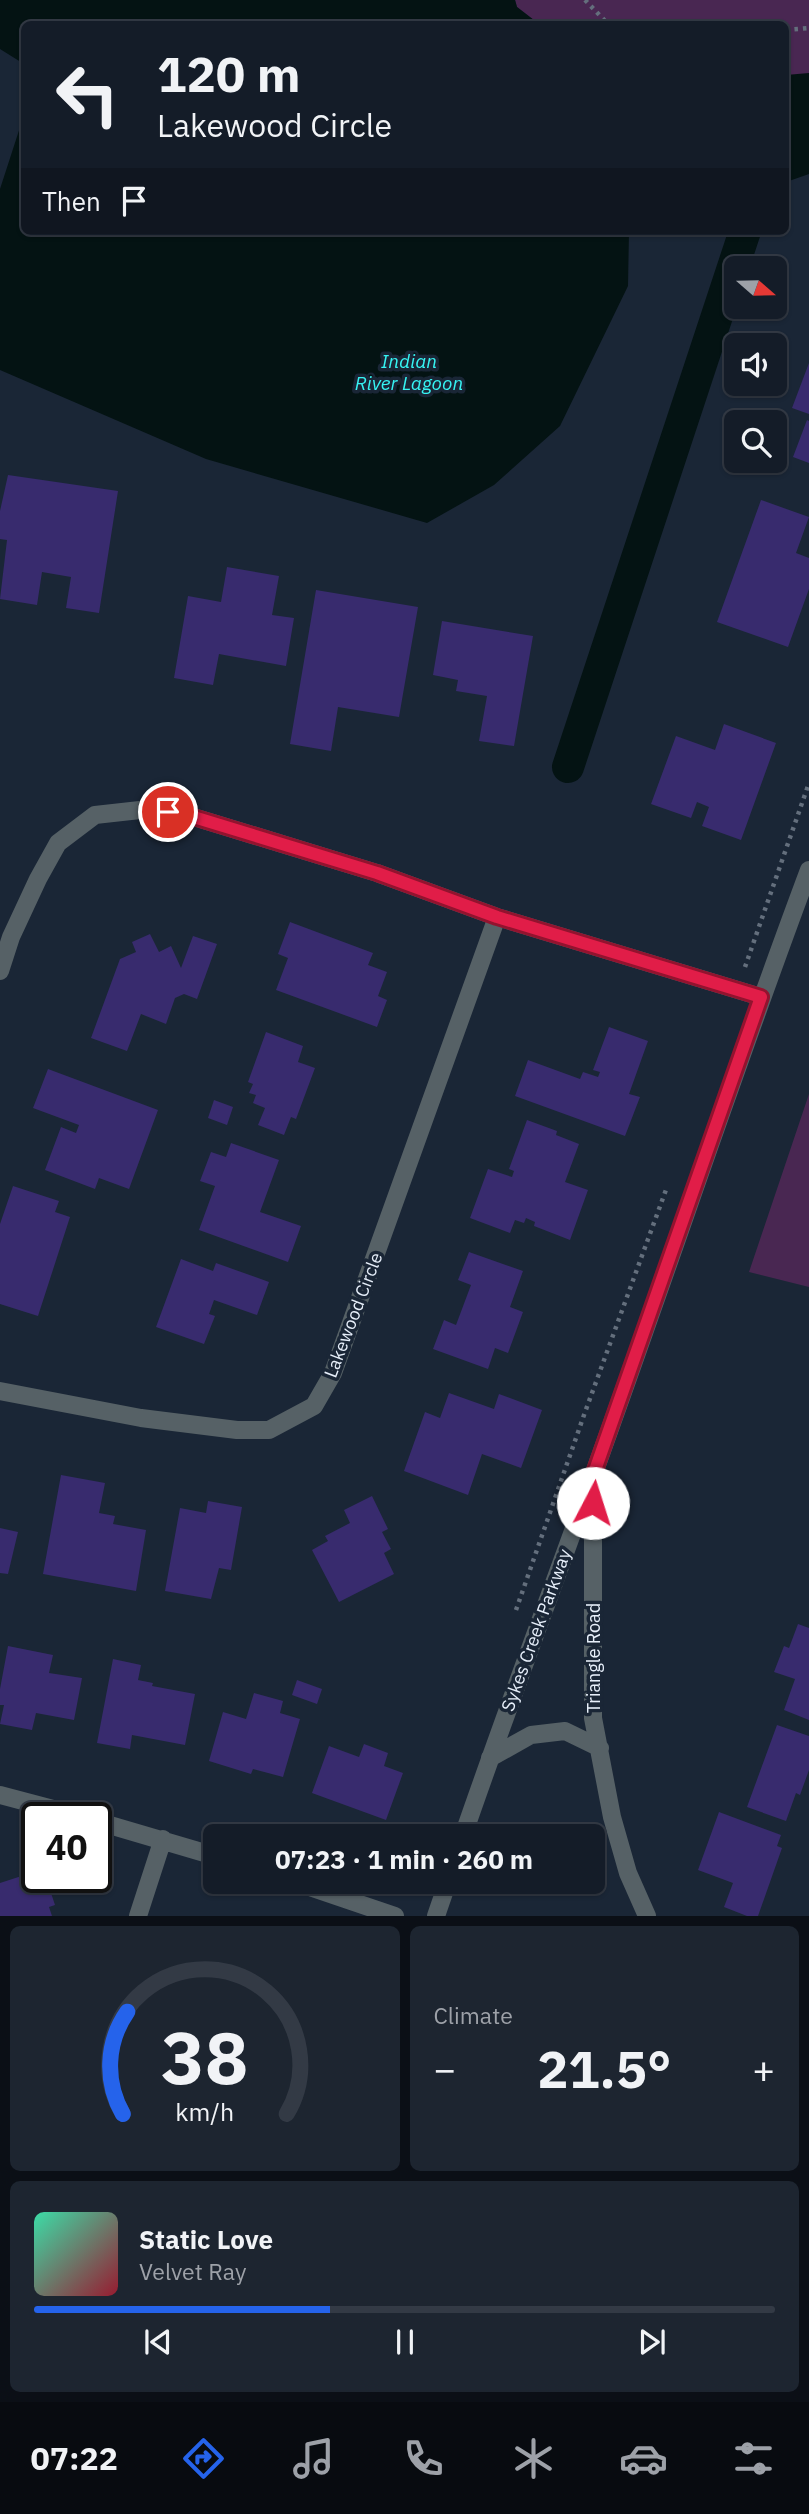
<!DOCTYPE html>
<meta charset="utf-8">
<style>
:root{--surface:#141c28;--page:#1d2530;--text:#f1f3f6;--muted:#9da1a8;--line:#333a45;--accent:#2563eb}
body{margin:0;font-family:"IBM Plex Sans",sans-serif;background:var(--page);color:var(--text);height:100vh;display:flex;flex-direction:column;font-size:26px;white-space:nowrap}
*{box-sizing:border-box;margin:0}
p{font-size:23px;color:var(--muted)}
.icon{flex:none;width:38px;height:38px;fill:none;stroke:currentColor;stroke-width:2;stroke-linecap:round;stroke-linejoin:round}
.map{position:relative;height:1916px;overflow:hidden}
.panel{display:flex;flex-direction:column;gap:10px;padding:10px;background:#0b0f16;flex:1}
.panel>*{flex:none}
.top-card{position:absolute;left:21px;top:21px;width:768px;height:214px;border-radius:10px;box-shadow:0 2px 5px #0004,0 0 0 2px var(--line);background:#141c28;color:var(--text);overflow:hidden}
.needle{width:46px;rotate:110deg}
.fabs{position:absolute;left:724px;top:256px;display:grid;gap:14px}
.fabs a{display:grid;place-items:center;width:63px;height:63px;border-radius:10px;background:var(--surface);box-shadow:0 2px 5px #0004,0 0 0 2px var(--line);font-size:35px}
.speed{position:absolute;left:21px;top:1802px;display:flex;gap:14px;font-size:35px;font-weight:700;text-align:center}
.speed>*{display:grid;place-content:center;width:91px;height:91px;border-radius:50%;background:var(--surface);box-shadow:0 2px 5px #0004,0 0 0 2px var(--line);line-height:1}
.speed .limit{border:4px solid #111;border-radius:10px;background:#fff;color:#111}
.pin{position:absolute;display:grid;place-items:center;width:60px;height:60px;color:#fff;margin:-30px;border:4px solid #fff;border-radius:50%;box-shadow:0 2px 7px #0007}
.me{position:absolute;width:77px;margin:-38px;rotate:5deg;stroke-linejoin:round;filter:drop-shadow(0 0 5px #0008)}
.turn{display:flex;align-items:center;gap:24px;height:147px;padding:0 21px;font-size:32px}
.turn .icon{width:91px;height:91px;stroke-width:2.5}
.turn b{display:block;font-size:49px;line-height:60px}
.then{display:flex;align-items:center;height:66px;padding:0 21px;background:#0003;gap:14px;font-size:26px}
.big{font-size:52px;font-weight:700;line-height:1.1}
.panel .tile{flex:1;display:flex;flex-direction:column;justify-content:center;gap:10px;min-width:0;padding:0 24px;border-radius:10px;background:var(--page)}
.panel .dial{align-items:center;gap:0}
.dial svg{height:182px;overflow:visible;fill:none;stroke:var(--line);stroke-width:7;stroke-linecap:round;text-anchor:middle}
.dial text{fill:var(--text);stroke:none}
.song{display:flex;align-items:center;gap:21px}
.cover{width:84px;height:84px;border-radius:10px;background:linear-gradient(135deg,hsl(160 70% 55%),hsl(350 70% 35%))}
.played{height:7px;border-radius:4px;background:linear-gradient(90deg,var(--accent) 40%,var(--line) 40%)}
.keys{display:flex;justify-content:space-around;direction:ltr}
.heat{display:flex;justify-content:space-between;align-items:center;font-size:38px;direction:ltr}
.panel .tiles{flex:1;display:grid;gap:10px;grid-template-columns:1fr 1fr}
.tile:last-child{grid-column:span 2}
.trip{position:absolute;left:203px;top:1824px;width:402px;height:70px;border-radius:10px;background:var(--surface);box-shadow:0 2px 5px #0004,0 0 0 2px var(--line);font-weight:700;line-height:70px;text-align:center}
.tab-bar{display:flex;height:112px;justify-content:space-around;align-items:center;background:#080b10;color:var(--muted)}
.tab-bar .icon{width:49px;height:49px}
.tab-bar .current{color:var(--accent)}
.tab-bar b{font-size:32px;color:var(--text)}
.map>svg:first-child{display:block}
.green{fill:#492752}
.water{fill:#041313}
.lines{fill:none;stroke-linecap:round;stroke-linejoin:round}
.canal{stroke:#041313;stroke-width:32}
.building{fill:#382b6e}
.path{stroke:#646f7d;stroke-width:4.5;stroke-dasharray:3.5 5;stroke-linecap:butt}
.minor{stroke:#566166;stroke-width:18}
.tertiary{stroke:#566166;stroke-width:18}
.route-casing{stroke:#92132f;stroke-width:18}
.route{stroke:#e11d48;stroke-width:12}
.labels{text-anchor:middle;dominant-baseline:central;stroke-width:7;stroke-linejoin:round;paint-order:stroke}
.street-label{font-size:18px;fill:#e7effa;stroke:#1a2636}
.water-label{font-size:19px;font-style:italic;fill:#36f4f3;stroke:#1a2636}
</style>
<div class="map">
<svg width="809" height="1916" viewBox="0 0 809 1916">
<rect width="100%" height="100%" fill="#1a2636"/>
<path class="green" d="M515 0H809V101H786V24H539L517 7Z
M809 1094V1287L749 1272Z"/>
<path class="water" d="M0 0H515L517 7 539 24H24V64L0 49Z
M809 73V174L789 181 786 179V75Z
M24 115V231H629L628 286 560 426 494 485 427 523 206 459 0 370V189Z"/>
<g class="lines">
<path class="canal" d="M568 767 745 231"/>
</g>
<path class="building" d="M809 363V414L792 408Z
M807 420 809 421V463L793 457Z
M8 475 118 491 99 613 66 608 71 577 42 572 37 605 0 599 7 540 0 539V511Z
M761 500 809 517 796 553 809 558V589L788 647 717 622Z
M227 567 279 576 272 615 294 618 286 666 219 654 213 685 174 678 188 596 221 602Z
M316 590 418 607 399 717 338 707 331 751 290 744Z
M442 621 533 636 514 746 479 741 487 696 456 691 458 680 433 675Z
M724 724 776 743 741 840 702 826 709 807 697 802 691 818 651 804 676 736 715 750Z
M290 922 373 953 368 965 387 972 378 996 387 1000 377 1027 276 990 288 958 278 954Z
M150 934 159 952 171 946 181 968 193 936 217 944 197 999 184 994 175 998 166 1024 141 1014 127 1051 91 1038 120 959 136 952 132 942Z
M609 1027 648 1041 629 1094 640 1097 625 1136 515 1096 528 1060 580 1079 583 1072 598 1077 600 1072 593 1070Z
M266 1032 303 1046 298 1062 315 1068 296 1119 291 1117 284 1135 258 1125 265 1108 253 1103 256 1095 249 1093 253 1084 248 1082Z
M48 1069 158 1110 129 1189 99 1178 95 1189 45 1170 61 1127 76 1133 79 1125 33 1108Z
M214 1100 233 1107 227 1125 208 1118Z
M527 1120 557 1131 556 1135 579 1144 565 1182 588 1190 570 1240 534 1226 535 1222 526 1218 524 1223 515 1220 510 1233 470 1218 488 1169 512 1177 514 1171 509 1169Z
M231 1143 279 1160 260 1212 301 1226 288 1262 199 1230 215 1186 200 1181 211 1152 226 1157Z
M13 1186 59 1201 55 1212 70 1217 38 1316 0 1304V1224Z
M469 1252 523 1271 510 1307 523 1312 508 1353 495 1348 488 1369 433 1349 444 1320 456 1325 471 1285 458 1280Z
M181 1259 213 1271 216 1263 269 1282 257 1315 214 1300 209 1314 215 1316 204 1344 156 1327Z
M449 1393 494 1409 499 1394 542 1410 521 1468 482 1454 468 1495 404 1471 425 1412 440 1418Z
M61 1475 105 1483 99 1513 115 1516 113 1524 146 1530 136 1591 43 1574Z
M372 1496 388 1529 382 1532 391 1549 384 1553 394 1574 339 1602 312 1550 328 1541 325 1536 350 1523 344 1510Z
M208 1501 242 1507 231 1570 219 1568 211 1599 165 1591 180 1508 206 1513Z
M0 1528 18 1532 8 1574 0 1573Z
M798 1624 809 1628V1720L784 1710 795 1679 774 1672 784 1646 789 1648Z
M8 1646 53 1655 49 1673 82 1678 74 1720 36 1713 32 1730 0 1724 4 1705H0V1689Z
M113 1659 141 1665 138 1680 153 1683 152 1686 195 1694 185 1745 132 1735 130 1749 97 1743Z
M297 1680 322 1689 317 1704 292 1695Z
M254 1693 283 1701 280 1713 300 1719 283 1777 253 1769 251 1774 209 1761 223 1712 246 1719Z
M777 1725 809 1736V1770L800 1795 796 1793 786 1821 747 1807Z
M364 1744 388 1753 384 1766 403 1773 386 1820 312 1793 329 1746 359 1757Z
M719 1812 781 1835 777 1846 782 1848 758 1916H747L724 1907 733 1883 698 1870Z
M37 1871V1878H46L55 1905 49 1907 52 1916H0V1883Z"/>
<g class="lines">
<path class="path" d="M585 0 608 24
M786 30 809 28
M745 967 809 783
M516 1610 584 1415 667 1187"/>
<path class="minor" d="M497 917 761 997
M0 971 11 937 38 879 58 843 95 815 149 809 187 815 377 873 497 917 333 1373 314 1406 269 1430H237L141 1418 0 1391
M0 1795 87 1818
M96 1821 215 1856
M292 1881 395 1916
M138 1916 163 1839"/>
<path class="tertiary" d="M593 1490V1718L612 1817 628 1873 647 1916
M490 1758 531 1735 565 1731 600 1748
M463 1836C511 1697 563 1561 612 1423 678 1239 740 1054 809 870
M436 1916 448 1881"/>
</g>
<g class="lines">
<defs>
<path id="route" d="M168 812 187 815 377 873 497 917 761 997 593 1476V1503"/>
</defs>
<use href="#route" class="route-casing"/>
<use href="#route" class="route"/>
</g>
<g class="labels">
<g class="street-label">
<text transform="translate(353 1315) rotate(-69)">Lakewood Circle</text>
<text transform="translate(536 1630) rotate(-70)">Sykes Creek Parkway</text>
<text transform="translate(593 1658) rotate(-90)">Triangle Road</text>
</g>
<g class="water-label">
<text x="409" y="361">Indian<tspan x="409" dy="22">River Lagoon</tspan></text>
</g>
</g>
</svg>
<div class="fabs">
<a><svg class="needle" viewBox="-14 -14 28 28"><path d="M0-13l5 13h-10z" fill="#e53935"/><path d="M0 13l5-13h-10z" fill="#9da1a8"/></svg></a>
<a><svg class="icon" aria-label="sound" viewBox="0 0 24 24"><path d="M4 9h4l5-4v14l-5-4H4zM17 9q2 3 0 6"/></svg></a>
<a><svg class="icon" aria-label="search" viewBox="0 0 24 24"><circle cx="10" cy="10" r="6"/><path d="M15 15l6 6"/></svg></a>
</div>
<div class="speed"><div class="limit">40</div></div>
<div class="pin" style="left:168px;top:812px;background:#d93025"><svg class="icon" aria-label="arrive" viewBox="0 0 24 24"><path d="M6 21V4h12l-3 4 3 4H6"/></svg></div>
<svg class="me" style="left:593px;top:1503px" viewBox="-20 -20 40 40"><circle r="19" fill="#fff"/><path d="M0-13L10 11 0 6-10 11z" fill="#e11d48"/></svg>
<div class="trip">07:23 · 1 min · 260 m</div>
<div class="top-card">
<div class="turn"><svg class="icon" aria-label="left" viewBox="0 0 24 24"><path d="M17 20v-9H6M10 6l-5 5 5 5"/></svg><div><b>120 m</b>Lakewood Circle</div></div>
<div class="then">Then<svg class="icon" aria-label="arrive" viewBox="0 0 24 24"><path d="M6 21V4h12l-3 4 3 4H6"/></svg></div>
</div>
</div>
<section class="panel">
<div class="tiles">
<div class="tile dial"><svg viewBox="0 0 100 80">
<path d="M14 69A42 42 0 1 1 86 69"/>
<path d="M14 69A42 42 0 0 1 16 24" stroke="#2563eb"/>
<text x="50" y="56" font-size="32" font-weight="700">38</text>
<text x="50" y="72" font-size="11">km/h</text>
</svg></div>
<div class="tile"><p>Climate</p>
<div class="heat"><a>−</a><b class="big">21.5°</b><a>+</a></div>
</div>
<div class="tile">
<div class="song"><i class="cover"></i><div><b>Static Love</b><p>Velvet Ray</p></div></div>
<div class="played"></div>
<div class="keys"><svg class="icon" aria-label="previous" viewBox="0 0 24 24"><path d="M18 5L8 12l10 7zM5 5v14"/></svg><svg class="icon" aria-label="pause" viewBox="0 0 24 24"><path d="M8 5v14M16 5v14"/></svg><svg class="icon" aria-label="next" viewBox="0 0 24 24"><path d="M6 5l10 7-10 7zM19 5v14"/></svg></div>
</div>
</div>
</section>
<nav class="tab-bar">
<b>07:22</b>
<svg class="icon current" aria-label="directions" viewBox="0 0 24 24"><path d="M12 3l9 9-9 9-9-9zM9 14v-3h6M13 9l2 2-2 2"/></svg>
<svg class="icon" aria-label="music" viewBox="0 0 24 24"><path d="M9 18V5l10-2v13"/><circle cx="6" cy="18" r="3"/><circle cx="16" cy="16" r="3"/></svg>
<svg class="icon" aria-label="phone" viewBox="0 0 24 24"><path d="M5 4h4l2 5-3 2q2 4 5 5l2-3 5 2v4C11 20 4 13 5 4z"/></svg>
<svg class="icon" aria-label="climate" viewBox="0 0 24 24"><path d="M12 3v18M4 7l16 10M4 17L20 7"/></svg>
<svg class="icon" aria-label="car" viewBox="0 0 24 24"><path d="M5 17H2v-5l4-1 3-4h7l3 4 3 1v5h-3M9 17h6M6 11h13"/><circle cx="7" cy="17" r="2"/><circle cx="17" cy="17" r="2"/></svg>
<svg class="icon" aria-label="filters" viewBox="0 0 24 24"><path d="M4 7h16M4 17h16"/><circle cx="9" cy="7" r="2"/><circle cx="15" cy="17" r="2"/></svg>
</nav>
